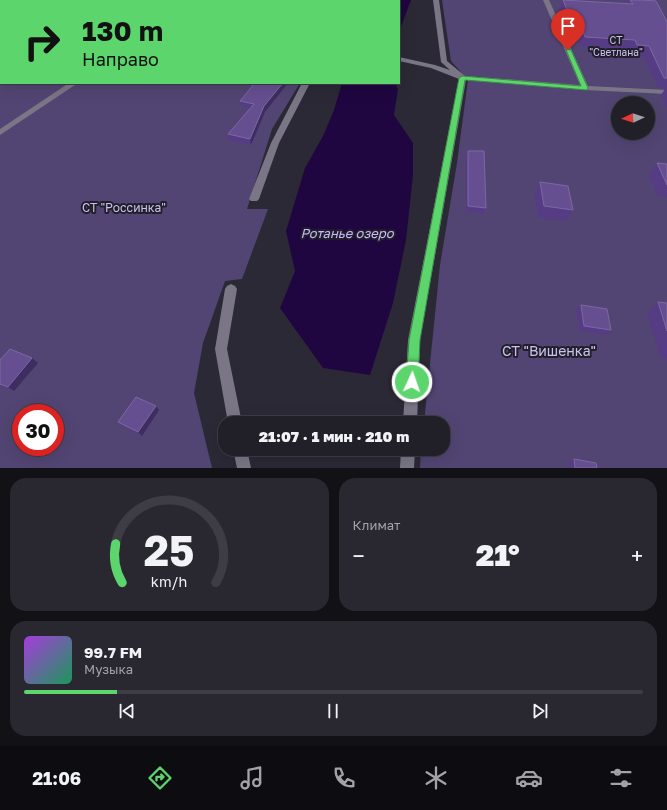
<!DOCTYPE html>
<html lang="ru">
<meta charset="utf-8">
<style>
:root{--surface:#211f28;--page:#292730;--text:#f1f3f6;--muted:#a2a2a8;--line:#3e3d45;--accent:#5cd56d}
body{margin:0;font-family:"Golos Text",sans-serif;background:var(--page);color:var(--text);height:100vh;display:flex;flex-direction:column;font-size:15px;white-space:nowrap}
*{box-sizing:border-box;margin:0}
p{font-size:13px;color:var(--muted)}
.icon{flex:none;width:22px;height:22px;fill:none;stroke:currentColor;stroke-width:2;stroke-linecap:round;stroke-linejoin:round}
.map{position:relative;height:468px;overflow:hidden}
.panel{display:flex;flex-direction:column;gap:10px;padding:10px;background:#121116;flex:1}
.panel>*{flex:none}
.hud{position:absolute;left:0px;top:0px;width:400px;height:84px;box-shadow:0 4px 16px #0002,0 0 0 1px var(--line);background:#5cd56d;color:#111;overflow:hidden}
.needle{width:26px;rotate:266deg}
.buttons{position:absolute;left:611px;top:96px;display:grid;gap:8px}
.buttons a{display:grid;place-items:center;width:44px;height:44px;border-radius:50%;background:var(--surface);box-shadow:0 4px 16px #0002,0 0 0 1px var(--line);font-size:20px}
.speed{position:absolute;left:12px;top:404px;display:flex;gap:8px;font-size:20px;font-weight:700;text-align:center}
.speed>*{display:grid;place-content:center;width:52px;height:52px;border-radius:50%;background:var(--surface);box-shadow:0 4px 16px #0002,0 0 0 1px var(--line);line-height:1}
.speed .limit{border:6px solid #d22;background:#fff;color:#111}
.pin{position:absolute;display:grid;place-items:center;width:34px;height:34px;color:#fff;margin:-41px -17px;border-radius:50% 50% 50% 0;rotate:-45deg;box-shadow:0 0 4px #0007}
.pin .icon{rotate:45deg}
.me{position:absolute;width:44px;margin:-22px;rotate:3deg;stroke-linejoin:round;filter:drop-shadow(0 0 3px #0008)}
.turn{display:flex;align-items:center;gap:14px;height:84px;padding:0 16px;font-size:18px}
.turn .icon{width:52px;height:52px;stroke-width:2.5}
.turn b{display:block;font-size:28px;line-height:34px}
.big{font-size:30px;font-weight:800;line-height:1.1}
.panel .widget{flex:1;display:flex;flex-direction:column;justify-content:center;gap:6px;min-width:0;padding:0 14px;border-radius:16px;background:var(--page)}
.panel .dial{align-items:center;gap:0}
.dial svg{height:104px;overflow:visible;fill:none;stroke:var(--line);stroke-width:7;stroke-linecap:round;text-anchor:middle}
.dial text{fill:var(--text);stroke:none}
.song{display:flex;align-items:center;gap:12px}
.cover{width:48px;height:48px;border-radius:6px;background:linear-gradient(135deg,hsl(280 70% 55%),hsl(150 70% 35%))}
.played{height:4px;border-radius:2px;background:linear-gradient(90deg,var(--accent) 15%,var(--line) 15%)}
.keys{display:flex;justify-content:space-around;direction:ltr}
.heat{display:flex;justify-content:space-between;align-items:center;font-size:22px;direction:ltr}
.panel .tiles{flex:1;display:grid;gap:10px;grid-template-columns:1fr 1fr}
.widget:last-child{grid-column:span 2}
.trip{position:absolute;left:218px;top:416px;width:232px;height:40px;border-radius:16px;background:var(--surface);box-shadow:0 4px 16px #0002,0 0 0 1px var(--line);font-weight:800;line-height:40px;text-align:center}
.tabs{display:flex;height:64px;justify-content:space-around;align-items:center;background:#0d0c10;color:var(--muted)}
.tabs .icon{width:28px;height:28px}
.tabs .on{color:var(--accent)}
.tabs b{font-size:18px;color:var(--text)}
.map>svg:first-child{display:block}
.green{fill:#524573;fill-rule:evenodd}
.water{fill:#1f0640}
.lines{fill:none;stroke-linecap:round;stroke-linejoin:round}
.minor{fill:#7a7686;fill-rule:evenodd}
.wall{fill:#563c85}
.shaded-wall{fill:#3e2d60}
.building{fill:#664f91;stroke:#7c68a1}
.route{fill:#5cd56d;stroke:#3c8a47}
.labels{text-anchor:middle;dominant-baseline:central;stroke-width:4;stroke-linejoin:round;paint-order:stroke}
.far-park-label{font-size:10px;fill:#cdc2ee;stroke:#221f2c}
.park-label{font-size:12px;fill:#cdc2ee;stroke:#221f2c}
.water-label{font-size:13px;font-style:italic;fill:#cab9fb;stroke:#221f2c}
.near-park-label{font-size:14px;fill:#cdc2ee;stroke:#221f2c}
</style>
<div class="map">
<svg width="667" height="468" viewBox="0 0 667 468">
<rect width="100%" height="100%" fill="#2c2936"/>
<path class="green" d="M0 0H319L1 1V83H300L272 129 247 209H268L242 279 225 281 203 343 194 393 212 468H0ZM21 413H55V447H21Z
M442 0H667V468H420L421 449H443V423H424L440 265 457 163 468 80 451 61ZM618 103H648V133H618Z"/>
<path class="water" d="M348 0H411L399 32V1Z
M342 83H395L398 89 394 115 413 143V175L406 240 393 303 370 375 323 368 280 308 295 271 286 231 305 168 323 136 334 110Z"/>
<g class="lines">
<path class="minor" d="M177 0H183L176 1Z
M321 0H327V1H321Z
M433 0H439L447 61 465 76 580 85 543 0H549L588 86 667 90V94L585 90 466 80 420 340 417 423H403L408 340 459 79 431 68 399 61V57L435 65 450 70 441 62Z
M69 83H78L0 135V129Z
M302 83H310L279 143 259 199 257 201H251L249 199 271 143Z
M231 284 235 286 237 289 227 349 242 423H228L215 349 225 289 227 286Z
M233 449H247L251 468H237Z
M401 449H415L414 468H400Z"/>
</g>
<path class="wall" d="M563 0 627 4 629 0H642L667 22V109L661 95 665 89 658 88 644 56 632 55 630 50 581 47 579 42 572 41 559 9Z
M255 83 265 112 251 145 229 140 228 134 250 108 241 106 240 101Z
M468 151 486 208 484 214 466 211V157Z
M657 163 667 164V197L658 196 649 175Z
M540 182 573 210 567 221 538 218 535 194Z
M658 302 667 303V359L661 358 647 313Z
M581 305 611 330 607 335 580 331 576 310Z
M32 358 38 363 14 391 0 385V360Z
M159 410 142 436 123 426 118 422Z
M574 459 597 468H570L569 462Z"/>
<path class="shaded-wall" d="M76 0H88L86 1H74Z
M283 83H288L265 112 251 145 250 139 264 106Z
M32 358 38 363 14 391 8 387Z
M156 406 159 410 142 436 138 432Z"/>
<path class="building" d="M19 0H76L74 1H17Z
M563 0 633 4 630 0H642L656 1 667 22V78H664L649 46 637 45 635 40 585 37 583 32H576Z
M0 9H1V64L0 63Z
M255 83H283L264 106 250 139 228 134 254 104 240 101Z
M468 151H484L486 208 468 206Z
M657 163 667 164V185Z
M540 182 568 186 573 210 544 206Z
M658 302 667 303V331Z
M581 305 607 309 611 330 584 326Z
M10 349 32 358 8 387 0 384V360Z
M136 397 156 406 138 432 118 422Z
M574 459 596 463 597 468H575Z"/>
<path class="route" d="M568 49 571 50 588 88 587 90 465 80 420 340 418 382 416 386 412 387 408 386 406 382 409 340 459 78 462 76 581 86 566 50Z"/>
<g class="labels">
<g class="far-park-label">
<text x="616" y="40">СТ<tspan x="616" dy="12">"Светлана"</tspan></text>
</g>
<g class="park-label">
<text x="124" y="207">СТ "Россинка"</text>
</g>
<g class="water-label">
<text x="347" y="233">Ротанье озеро</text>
</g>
<g class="near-park-label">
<text x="549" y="350">СТ "Вишенка"</text>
</g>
</g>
</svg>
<div class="buttons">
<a><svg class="needle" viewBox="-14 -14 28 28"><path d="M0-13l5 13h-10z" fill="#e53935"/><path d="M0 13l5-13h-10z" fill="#a2a2a8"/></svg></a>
</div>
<div class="speed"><div class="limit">30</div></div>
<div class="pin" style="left:568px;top:50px;background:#d93025"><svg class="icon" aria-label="arrive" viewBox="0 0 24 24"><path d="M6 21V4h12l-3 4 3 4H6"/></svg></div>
<svg class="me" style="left:412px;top:382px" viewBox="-20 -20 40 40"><circle r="17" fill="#5cd56d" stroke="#fff" stroke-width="3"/><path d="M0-11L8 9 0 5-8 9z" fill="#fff"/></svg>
<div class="trip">21:07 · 1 мин · 210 m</div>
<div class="hud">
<div class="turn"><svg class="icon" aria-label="right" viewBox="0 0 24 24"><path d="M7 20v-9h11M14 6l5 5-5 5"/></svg><div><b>130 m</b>Направо</div></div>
</div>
</div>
<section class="panel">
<div class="tiles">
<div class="widget dial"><svg viewBox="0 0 100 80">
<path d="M14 69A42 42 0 1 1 86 69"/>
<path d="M14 69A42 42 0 0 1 9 39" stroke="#5cd56d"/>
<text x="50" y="56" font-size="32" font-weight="700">25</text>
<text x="50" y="72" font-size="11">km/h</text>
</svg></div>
<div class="widget"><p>Климат</p>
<div class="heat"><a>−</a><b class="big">21°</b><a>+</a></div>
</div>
<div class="widget">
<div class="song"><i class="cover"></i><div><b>99.7 FM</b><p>Музыка</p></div></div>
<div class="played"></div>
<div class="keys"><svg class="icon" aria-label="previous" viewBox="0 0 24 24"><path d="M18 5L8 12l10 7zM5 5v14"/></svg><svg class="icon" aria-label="pause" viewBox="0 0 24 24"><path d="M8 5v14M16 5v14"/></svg><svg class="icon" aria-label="next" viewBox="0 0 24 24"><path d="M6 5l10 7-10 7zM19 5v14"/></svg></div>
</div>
</div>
</section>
<nav class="tabs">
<b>21:06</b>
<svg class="icon on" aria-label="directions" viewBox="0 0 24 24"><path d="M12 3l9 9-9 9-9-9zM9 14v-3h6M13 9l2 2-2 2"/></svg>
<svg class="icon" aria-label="music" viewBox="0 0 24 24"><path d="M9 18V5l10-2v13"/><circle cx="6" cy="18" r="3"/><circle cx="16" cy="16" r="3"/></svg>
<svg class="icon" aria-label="phone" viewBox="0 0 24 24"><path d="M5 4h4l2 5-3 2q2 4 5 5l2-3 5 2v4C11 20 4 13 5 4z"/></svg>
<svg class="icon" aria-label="climate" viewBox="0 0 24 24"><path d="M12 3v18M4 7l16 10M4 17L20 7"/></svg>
<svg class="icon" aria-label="car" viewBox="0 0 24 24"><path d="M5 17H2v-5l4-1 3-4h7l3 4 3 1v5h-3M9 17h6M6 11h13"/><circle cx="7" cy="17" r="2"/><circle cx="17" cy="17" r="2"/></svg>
<svg class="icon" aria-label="filters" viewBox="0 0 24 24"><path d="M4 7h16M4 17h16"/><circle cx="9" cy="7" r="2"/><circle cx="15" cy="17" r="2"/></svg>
</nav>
